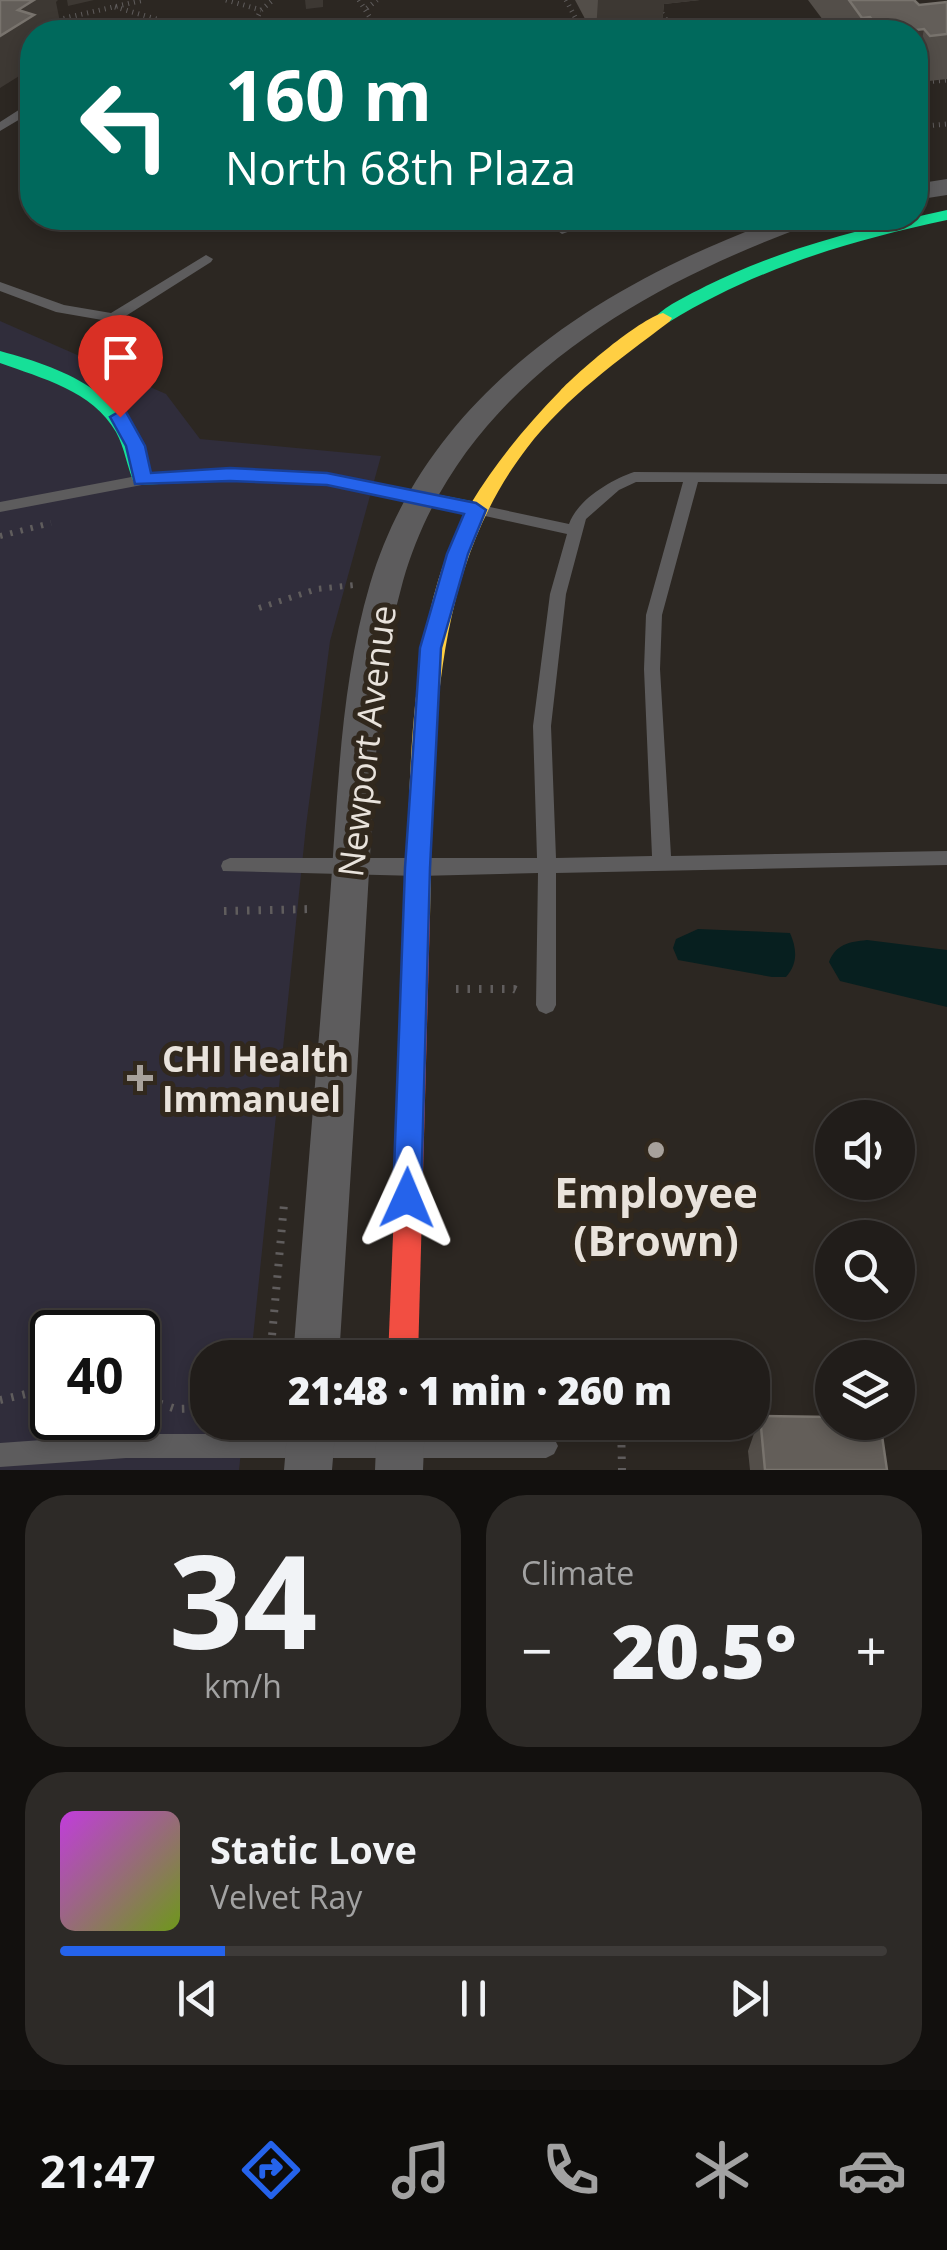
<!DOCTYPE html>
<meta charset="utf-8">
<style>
:root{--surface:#211d1a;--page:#2d2a27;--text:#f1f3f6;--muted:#a2a2a2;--line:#3e3b39;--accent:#2563eb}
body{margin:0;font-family:"Open Sans",sans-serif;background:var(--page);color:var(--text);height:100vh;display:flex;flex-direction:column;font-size:38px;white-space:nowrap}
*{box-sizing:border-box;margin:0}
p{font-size:32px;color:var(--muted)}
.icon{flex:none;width:55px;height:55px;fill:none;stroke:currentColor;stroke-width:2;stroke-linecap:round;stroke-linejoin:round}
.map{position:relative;height:1470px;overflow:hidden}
.panel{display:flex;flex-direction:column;gap:25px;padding:25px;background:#12100e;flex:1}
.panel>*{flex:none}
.hud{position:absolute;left:20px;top:20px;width:908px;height:210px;border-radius:40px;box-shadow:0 5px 15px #0003,0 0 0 2px var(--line);background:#00695c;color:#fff;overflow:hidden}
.fabs{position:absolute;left:815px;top:1100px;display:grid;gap:20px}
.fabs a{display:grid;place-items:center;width:100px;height:100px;border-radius:50%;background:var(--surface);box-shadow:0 5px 15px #0003,0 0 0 2px var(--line);font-size:50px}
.speed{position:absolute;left:30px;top:1310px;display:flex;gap:20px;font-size:50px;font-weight:700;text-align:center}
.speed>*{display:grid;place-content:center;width:130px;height:130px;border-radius:50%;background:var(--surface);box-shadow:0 5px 15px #0003,0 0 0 2px var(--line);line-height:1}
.speed .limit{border:5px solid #111;border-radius:15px;background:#fff;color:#111}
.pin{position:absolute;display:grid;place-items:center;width:85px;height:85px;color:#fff;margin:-102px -42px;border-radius:50% 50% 50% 0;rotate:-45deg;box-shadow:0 0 10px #0007}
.pin .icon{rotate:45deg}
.me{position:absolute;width:110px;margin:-55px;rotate:1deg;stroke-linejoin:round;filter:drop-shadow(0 0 8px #0008)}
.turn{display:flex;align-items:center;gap:35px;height:210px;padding:0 40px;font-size:45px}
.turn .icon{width:130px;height:130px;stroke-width:2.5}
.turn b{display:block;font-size:70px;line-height:85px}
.big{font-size:75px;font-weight:800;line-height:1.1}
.panel .tile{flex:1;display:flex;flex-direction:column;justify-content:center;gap:15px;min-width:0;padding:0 35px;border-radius:40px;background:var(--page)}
.panel .dial{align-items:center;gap:0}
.dial b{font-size:130px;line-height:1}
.song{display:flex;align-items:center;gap:30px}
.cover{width:120px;height:120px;border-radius:15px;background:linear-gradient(135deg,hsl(290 70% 55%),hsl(80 70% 35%))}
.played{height:10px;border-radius:5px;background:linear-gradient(90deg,var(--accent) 20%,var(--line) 20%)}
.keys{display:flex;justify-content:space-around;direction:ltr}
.heat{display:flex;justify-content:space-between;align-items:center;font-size:55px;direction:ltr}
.panel .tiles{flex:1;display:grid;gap:25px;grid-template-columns:1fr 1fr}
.tile:last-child{grid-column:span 2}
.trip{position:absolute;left:190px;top:1340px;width:580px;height:100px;border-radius:40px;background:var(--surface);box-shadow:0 5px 15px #0003,0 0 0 2px var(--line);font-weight:800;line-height:100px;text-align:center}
.dock{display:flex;height:160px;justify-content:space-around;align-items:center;background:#0d0c0a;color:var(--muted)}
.dock .icon{width:70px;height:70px}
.dock .selected{color:var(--accent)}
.dock b{font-size:45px;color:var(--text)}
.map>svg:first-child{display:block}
.medical{fill:#302d3b;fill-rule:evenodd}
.water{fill:#071f1f}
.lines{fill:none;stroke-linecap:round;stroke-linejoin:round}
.path-far2{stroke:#605d5d;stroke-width:5;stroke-dasharray:1 5;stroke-linecap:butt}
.path-far1{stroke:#605d5d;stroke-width:6;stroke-dasharray:2.5 8;stroke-linecap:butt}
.path{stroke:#605d5d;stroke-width:8;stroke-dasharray:2.5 9;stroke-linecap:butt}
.lane{fill:#5d5c5d;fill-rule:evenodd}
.street{fill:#5d5c5d;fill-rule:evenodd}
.fast{fill:#16e098;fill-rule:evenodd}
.slow{fill:#ffcf43;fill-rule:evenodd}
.jam{fill:#f24e42;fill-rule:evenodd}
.wall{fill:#534e49}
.shaded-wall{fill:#3d3833}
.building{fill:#635e59;stroke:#78736d;stroke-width:2.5}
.route{fill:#2563eb;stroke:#184099;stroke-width:2.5}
.poi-dot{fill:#a7a19b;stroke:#31281d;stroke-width:4}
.labels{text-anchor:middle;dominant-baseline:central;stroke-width:10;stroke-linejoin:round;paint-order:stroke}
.street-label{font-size:35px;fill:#e9e3dc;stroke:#31281d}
.poi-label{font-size:35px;font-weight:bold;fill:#e9e3dc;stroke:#31281d;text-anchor:start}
.near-poi-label{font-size:42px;font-weight:bold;fill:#e9e3dc;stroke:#31281d}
</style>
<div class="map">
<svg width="947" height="1470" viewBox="0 0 947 1470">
<rect width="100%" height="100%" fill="#2c2722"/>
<path class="medical" d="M0 321 166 394 200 439 381 456 330 641 306 826 251 1357 208 1358V1422L244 1423 239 1470H0ZM52 1332H138V1418H52Z"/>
<path class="water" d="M698 929 790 933C797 949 798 964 786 977H772L678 960 673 948 676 939Z
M867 940 947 950V1007L840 981 829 962C836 944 849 942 867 940Z"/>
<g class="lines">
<path class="path-far2" d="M226 0 261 10
M359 0 379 32
M566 0 583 32
M115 7 201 32
M367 8 377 0
M659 8 673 32
M52 21 144 0
M253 26 261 10 273 0
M915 83 947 80
M915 127 947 124"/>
<path class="path-far1" d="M0 536 51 523
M259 608 317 589 354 585"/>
<path class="path" d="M224 911 312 909
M456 989H514L523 993
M270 1358 284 1204
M138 1396 176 1409 208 1408
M0 1400 52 1388
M621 1422 622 1470"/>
<path class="lane" d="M28 104H32V112L0 131V122Z
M540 218H554L564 225 588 218H606L562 234Z
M206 255 213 259 211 262 121 319 150 364 143 368 138 367 108 321 56 312 0 291V282L64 305 111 313Z
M634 472 947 474V484L698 482 662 615 660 669 671 856 947 851V865L556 873V1005L553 1011 546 1014 539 1011 536 1005 538 873 418 876 223 871 221 866 223 861 230 858H537L533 726 550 594 567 534 476 514 468 509 476 504 569 524C578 499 611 480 634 472ZM636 482H683L646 615 644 669 652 856 556 858 551 726 566 594 586 519 619 490Z
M142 475 150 480 147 484 0 512V502Z
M126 1434H546L554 1438 558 1446 554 1454 546 1458H126L0 1467V1443Z"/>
<path class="street" d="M947 179V195L915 200V184Z
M782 218H818L814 223C638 287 458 389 403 581 375 681 375 787 368 889 359 1045 349 1201 339 1358H293C305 1204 318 1051 330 898 338 794 340 686 370 584 427 392 604 282 782 218Z
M288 1422H336L332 1470H284Z
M377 1422H425L423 1470H375Z"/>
<path class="fast" d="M947 210V220C848 241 756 269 669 322H657L654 318C668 304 689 295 706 286 782 248 865 228 947 210Z
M0 351C73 371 129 395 150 473L230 469 327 473 476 502 486 509 476 516 327 485 230 481 135 485C127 468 125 448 116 432 93 391 41 378 0 363Z"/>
<path class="slow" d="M663 313 672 318 669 322C619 360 566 397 527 448 425 580 434 759 430 917L427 924 418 927 409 924 406 917C410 791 405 616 470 505 496 462 526 426 560 391 579 371 638 320 663 313Z"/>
<path class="jam" d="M418 907 427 910 430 917 418 1358H388L406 917 409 910Z"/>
</g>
<path class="wall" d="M575 0H700L664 4 661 32H592Z
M808 0H914L919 5 947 2V79L920 82 915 75V32H832Z
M760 1416 887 1470H750L748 1451Z"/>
<path class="shaded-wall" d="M0 0H58L56 2 62 32H32V68L0 88Z
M67 0H94L68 6Z
M305 0H323V7L306 9Z
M598 0H700L664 4 661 32H596Z
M890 20 887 32H872L874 22Z
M924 29 915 75V32H899Z"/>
<path class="building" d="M0 0H34L18 10 34 15 0 36Z
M849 0H914L919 5 947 2V34L930 36 924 29 899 32 890 20 874 22 870 17 862 18Z
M760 1416 832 1417V1422H880L887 1470H765Z"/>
<path class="route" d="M120 411 126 412 145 446 151 473 230 468 327 473 476 503 486 510 468 554 441 648 430 868 421 1198 417 1208 407 1212 397 1208 393 1198 405 868 420 648 447 554 464 514 327 485 230 481 135 484 126 446 110 417Z"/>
<g class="poi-dot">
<path d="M135 1063h10v10h10v10h-10v10h-10v-10h-10v-10h10z"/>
<circle cx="656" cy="1150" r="10"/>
</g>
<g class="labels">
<g class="street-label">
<text transform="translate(366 741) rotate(-83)">Newport Avenue</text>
</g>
<g class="poi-label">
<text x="162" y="1058">CHI Health<tspan x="162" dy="40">Immanuel</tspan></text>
</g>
<g class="near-poi-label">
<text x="656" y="1191">Employee<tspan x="656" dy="48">(Brown)</tspan></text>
</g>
</g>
</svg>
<div class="fabs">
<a><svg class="icon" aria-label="sound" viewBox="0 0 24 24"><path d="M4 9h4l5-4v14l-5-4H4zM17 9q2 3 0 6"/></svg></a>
<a><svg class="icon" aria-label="search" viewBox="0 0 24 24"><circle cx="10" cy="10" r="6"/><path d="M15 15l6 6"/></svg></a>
<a><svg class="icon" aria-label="layers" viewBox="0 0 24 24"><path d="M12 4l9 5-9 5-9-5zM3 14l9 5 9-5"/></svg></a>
</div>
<div class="speed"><div class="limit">40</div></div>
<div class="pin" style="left:120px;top:417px;background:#d93025"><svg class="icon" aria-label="arrive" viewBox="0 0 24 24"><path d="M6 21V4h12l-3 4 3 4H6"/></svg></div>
<svg class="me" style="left:407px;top:1198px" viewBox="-20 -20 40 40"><path d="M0-17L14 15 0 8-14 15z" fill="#2563eb" stroke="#fff" stroke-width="4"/></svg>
<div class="trip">21:48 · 1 min · 260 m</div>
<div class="hud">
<div class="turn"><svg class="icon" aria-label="left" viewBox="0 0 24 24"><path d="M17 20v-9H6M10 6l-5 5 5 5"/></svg><div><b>160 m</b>North 68th Plaza</div></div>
</div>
</div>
<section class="panel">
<div class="tiles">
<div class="tile dial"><b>34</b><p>km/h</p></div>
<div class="tile"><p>Climate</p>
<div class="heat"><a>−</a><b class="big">20.5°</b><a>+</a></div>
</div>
<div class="tile">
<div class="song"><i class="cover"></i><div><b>Static Love</b><p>Velvet Ray</p></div></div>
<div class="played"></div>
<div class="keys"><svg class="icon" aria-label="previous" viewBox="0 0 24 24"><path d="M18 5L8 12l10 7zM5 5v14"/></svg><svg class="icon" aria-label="pause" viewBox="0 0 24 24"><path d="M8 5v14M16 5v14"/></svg><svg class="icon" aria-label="next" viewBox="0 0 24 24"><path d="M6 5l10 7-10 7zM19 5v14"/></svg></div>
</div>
</div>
</section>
<nav class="dock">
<b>21:47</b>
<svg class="icon selected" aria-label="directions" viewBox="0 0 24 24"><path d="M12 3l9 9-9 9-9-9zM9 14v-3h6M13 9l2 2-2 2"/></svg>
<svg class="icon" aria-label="music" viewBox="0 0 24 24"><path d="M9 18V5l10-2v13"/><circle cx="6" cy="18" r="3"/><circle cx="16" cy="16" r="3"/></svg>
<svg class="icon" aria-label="phone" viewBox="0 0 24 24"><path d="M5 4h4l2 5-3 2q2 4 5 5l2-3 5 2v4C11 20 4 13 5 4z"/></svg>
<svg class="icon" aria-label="climate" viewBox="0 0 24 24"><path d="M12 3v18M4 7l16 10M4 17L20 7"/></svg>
<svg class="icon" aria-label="car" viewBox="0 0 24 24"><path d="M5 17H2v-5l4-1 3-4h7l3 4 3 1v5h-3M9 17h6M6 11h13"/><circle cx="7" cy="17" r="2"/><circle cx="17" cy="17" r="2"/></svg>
</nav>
